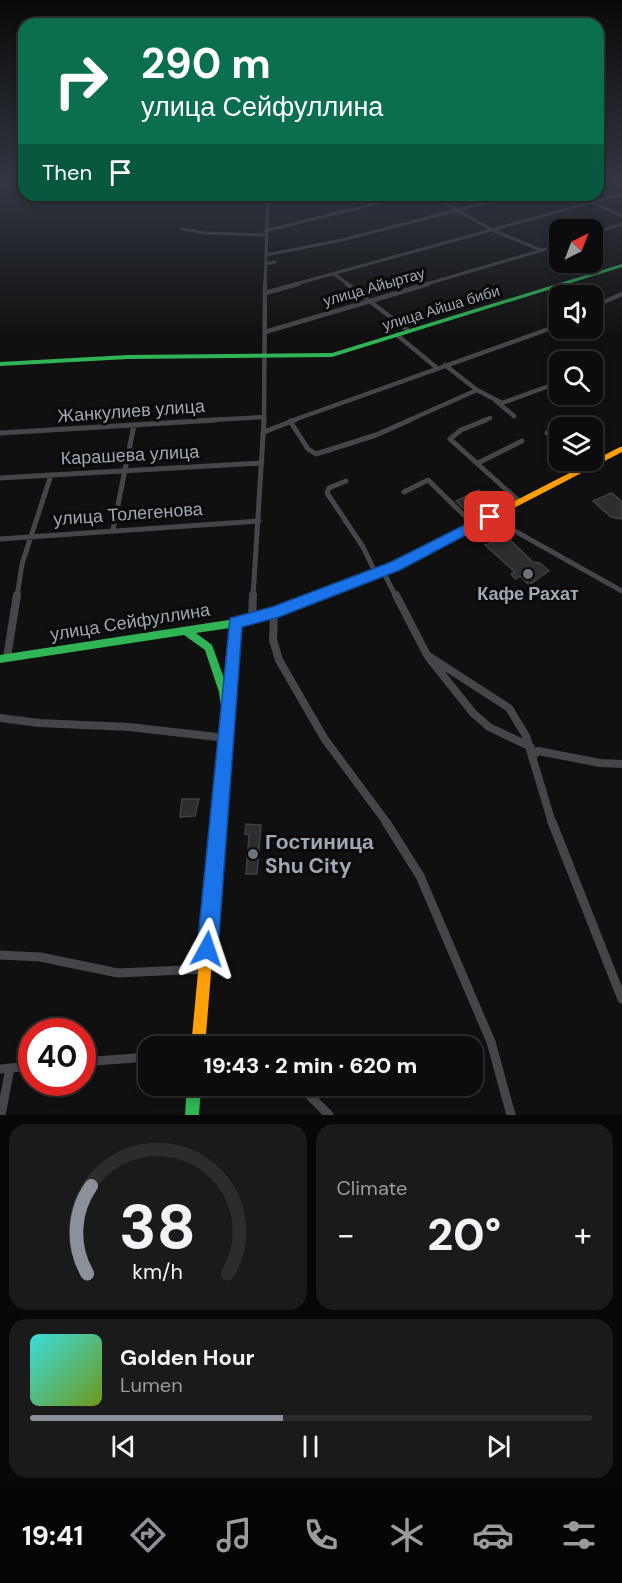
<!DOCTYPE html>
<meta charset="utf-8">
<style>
:root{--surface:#0c0c0c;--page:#1a1a1a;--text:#f1f3f6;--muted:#9a9b9d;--line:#2c2c2d;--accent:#8c9099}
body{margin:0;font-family:"DM Sans",sans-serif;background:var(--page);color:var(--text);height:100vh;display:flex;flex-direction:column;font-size:22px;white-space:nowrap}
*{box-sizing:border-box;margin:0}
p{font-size:20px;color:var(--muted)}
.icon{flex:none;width:33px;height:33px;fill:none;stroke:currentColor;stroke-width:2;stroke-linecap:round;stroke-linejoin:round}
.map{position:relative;height:1115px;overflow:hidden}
.drawer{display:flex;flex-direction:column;gap:9px;padding:9px;background:#070707;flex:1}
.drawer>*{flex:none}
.guide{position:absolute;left:18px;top:18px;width:586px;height:183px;border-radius:18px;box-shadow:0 3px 9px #0003,0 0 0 2px var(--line);background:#0b6e4f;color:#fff;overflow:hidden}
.needle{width:39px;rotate:42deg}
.fabs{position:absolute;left:549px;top:219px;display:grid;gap:12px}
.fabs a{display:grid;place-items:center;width:54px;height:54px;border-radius:12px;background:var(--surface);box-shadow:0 3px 9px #0003,0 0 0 2px var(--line);font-size:30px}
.speed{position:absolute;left:18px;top:1018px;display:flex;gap:12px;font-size:30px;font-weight:700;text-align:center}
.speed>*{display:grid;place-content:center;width:78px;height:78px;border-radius:50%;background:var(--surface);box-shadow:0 3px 9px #0003,0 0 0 2px var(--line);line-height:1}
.speed .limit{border:9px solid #d22;background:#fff;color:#111}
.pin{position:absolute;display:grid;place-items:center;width:51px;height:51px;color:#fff;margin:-26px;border-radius:12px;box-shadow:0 3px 9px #0006}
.me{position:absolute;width:66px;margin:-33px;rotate:5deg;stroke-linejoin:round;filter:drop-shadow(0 0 4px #0008)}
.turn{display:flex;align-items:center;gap:21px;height:126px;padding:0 24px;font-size:27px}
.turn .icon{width:78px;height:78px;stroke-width:2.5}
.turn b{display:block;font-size:42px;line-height:51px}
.then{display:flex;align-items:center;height:57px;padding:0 24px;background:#0003;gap:12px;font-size:22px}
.big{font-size:45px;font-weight:800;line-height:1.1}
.drawer .widget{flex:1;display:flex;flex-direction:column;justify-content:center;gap:9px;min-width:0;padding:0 21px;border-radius:18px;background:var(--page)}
.drawer .dial{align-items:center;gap:0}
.dial svg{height:156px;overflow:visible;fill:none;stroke:var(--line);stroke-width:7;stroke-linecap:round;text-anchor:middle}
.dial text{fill:var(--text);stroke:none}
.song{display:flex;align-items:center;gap:18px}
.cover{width:72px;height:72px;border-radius:9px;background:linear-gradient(135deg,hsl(180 70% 55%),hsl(80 70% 35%))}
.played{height:6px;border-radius:3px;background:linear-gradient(90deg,var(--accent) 45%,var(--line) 45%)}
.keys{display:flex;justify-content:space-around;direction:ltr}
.heat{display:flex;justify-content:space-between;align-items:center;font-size:33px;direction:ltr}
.drawer .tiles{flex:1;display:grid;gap:9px;grid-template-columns:1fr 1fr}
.widget:last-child{grid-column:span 2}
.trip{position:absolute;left:138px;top:1036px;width:345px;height:60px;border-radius:18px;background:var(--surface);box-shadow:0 3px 9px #0003,0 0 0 2px var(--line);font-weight:800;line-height:60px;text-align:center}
.menu{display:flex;height:96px;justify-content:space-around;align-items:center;background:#050505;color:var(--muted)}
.menu .icon{width:42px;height:42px}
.menu .on{color:var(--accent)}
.menu b{font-size:27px;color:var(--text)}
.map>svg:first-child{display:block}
.building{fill:#2d2e30;stroke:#3e4044;stroke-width:1.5}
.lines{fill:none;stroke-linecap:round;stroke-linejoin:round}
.street-far4{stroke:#444649;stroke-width:3}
.street-far3{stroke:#444649;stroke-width:4.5}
.street-far2{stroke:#444649;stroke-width:5}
.street-far1{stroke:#444649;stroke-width:8}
.street{stroke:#444649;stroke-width:9}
.fast{fill:#30b455;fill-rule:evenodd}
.slow{fill:#ff9f0a;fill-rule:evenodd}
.route{fill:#1a73e8;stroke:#114b97;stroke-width:1.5}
.poi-dot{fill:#6d737a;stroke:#0a0a0b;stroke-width:2}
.labels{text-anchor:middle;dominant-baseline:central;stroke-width:6;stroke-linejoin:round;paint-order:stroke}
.far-street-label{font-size:15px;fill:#9fa8b3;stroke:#0a0a0b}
.street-label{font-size:18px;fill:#9fa8b3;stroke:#0a0a0b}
.poi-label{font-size:18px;font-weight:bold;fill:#9fa8b3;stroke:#0a0a0b}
.near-poi-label{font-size:21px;font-weight:bold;fill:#9fa8b3;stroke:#0a0a0b;text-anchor:start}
</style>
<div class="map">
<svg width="622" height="1115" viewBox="0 0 622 1115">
<rect width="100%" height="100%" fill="#101010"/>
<path class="building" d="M479 490 492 500 482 505 477 500 463 508 456 501Z
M612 493 622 502V519L611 517 593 501Z
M507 537 533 562 540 563 549 571 529 585 520 576 515 579 511 574 515 572 485 545Z
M182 799H199L195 816 180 817Z
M246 824 261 825 257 874H246L249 835 245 834Z"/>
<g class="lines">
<path class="street-far4" d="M431 195 492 230 541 250
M575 195 622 216
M182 229 205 233 265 235
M265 231 410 195
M592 234 622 224
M266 255 342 240 516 195
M266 264 275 262
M334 274 349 285
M265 285 268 195
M292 285 622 194
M423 285 560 245"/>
<path class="street-far3" d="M347 284 409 331
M265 293 298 284
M592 307 622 294
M265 332 428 284
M397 335 437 368
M445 365 477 390 502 403 560 382
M588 394 596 399
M496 401 514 416
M192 421 263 417
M264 421 265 284
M291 421 560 325
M407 421 477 390
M482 421 490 418"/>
<path class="street-far2" d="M486 420 461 430 450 439 520 502
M290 421 308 449 316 454 376 435 410 420
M264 432 295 420
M0 433 216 420
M547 433 560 443
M478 463 522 441
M0 478 262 463
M346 481 329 488 327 493 363 547 376 574
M404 492 428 480 474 525
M490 517 622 591
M113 530 134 425
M0 539 259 521
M383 571 396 597
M17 597 22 564 51 475
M253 597 264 420"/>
<path class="street-far1" d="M396 595 427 655 509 708 526 736 552 823
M274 612 273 640 279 660 324 738 387 823
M252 618 253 595
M7 657 17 595
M429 658 473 713 489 727 531 747
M0 718 39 723 129 727 226 738
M533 756 538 751 600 763 622 764"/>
<path class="street" d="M386 822 420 876 491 1042 511 1115
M552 822 622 999
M0 955 40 957 118 973 205 969
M82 1062 148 1057
M0 1069 32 1066
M300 1086 329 1115
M1 1115 10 1068"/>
<path class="fast" d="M622 264V267L332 357 128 359 0 366V362L128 355 332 353Z
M359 577 362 578 363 580 362 582 277 615 239 626 232 714C233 721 231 735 229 742L225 743 221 742 220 738 222 714 219 692 205 650 184 635 0 663V655L235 619 273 609ZM230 628 225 681 212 645 196 633Z
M187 1086H201L199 1115H185Z"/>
<path class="slow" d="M620 447H622V452L398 568 359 583 356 582 355 580 356 578 392 564Z
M225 733 229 734 230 738 205 1047H191L220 738 221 734Z"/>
</g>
<linearGradient id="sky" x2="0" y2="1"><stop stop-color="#090909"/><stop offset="0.54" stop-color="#313742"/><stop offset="1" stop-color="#313742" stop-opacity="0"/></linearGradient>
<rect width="622" height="336" fill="url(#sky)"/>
<path class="route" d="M490 512 494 514V520L400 570 279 617 242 627 218 949 215 956 207 959 200 956 197 949 230 618 272 607 391 562Z"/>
<g class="poi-dot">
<circle cx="528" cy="574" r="6"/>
<circle cx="253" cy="854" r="6"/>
</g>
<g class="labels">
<g class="far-street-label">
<text transform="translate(374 287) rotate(-16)">улица Айыртау</text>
<text transform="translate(441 308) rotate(-17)">улица Айша биби</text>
</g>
<g class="street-label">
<text transform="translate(131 411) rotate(-4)">Жанкулиев улица</text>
<text transform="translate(130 455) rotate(-3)">Карашева улица</text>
<text transform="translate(128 514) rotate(-4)">улица Толегенова</text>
<text transform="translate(130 622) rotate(-9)">улица Сейфуллина</text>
</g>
<g class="poi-label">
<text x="528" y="594">Кафе Рахат</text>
</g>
<g class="near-poi-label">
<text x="265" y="842">Гостиница<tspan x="265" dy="24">Shu City</tspan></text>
</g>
</g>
</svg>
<div class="fabs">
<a><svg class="needle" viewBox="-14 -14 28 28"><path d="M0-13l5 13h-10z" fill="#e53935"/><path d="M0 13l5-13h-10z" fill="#9a9b9d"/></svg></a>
<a><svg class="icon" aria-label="sound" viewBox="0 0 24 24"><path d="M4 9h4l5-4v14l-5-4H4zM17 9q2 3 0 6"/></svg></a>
<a><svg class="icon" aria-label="search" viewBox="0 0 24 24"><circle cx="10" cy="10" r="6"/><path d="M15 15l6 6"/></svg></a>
<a><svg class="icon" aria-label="layers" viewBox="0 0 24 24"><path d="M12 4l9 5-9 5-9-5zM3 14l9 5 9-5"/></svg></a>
</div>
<div class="speed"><div class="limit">40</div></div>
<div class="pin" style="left:490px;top:517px;background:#d93025"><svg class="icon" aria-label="arrive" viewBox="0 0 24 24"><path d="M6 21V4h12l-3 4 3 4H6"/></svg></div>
<svg class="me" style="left:207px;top:949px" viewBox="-20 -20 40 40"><path d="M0-17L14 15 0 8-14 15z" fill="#1a73e8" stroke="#fff" stroke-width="4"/></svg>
<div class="trip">19:43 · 2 min · 620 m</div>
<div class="guide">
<div class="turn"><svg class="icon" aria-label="right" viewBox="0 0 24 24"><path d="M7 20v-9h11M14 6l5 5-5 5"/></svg><div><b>290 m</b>улица Сейфуллина</div></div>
<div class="then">Then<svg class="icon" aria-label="arrive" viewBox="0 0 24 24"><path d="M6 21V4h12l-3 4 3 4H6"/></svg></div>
</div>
</div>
<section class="drawer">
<div class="tiles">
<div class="widget dial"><svg viewBox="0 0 100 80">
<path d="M14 69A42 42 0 1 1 86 69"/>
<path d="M14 69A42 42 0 0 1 16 24" stroke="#8c9099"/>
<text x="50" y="56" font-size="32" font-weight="700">38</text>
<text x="50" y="72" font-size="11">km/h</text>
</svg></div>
<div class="widget"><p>Climate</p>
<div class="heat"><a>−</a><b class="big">20°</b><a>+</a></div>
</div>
<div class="widget">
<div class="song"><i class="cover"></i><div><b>Golden Hour</b><p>Lumen</p></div></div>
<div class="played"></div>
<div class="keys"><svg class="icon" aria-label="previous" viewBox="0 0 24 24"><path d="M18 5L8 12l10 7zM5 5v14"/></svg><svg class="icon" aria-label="pause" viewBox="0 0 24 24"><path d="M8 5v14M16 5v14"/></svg><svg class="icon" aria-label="next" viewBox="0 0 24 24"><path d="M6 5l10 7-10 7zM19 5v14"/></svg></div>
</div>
</div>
</section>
<nav class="menu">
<b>19:41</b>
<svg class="icon on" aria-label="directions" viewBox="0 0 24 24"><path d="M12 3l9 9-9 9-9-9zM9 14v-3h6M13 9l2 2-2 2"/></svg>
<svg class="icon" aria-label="music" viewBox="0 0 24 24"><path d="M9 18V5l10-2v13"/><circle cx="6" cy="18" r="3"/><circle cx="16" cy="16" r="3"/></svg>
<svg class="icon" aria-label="phone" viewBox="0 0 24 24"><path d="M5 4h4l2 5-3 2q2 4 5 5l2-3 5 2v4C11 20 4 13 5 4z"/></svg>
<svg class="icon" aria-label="climate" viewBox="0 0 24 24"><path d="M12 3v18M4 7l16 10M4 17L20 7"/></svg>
<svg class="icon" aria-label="car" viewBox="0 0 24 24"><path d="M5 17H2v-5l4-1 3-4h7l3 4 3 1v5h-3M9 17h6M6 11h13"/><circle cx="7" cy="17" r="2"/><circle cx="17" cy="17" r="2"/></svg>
<svg class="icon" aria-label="filters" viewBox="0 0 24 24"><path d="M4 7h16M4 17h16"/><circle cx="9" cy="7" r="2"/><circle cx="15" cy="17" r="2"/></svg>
</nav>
